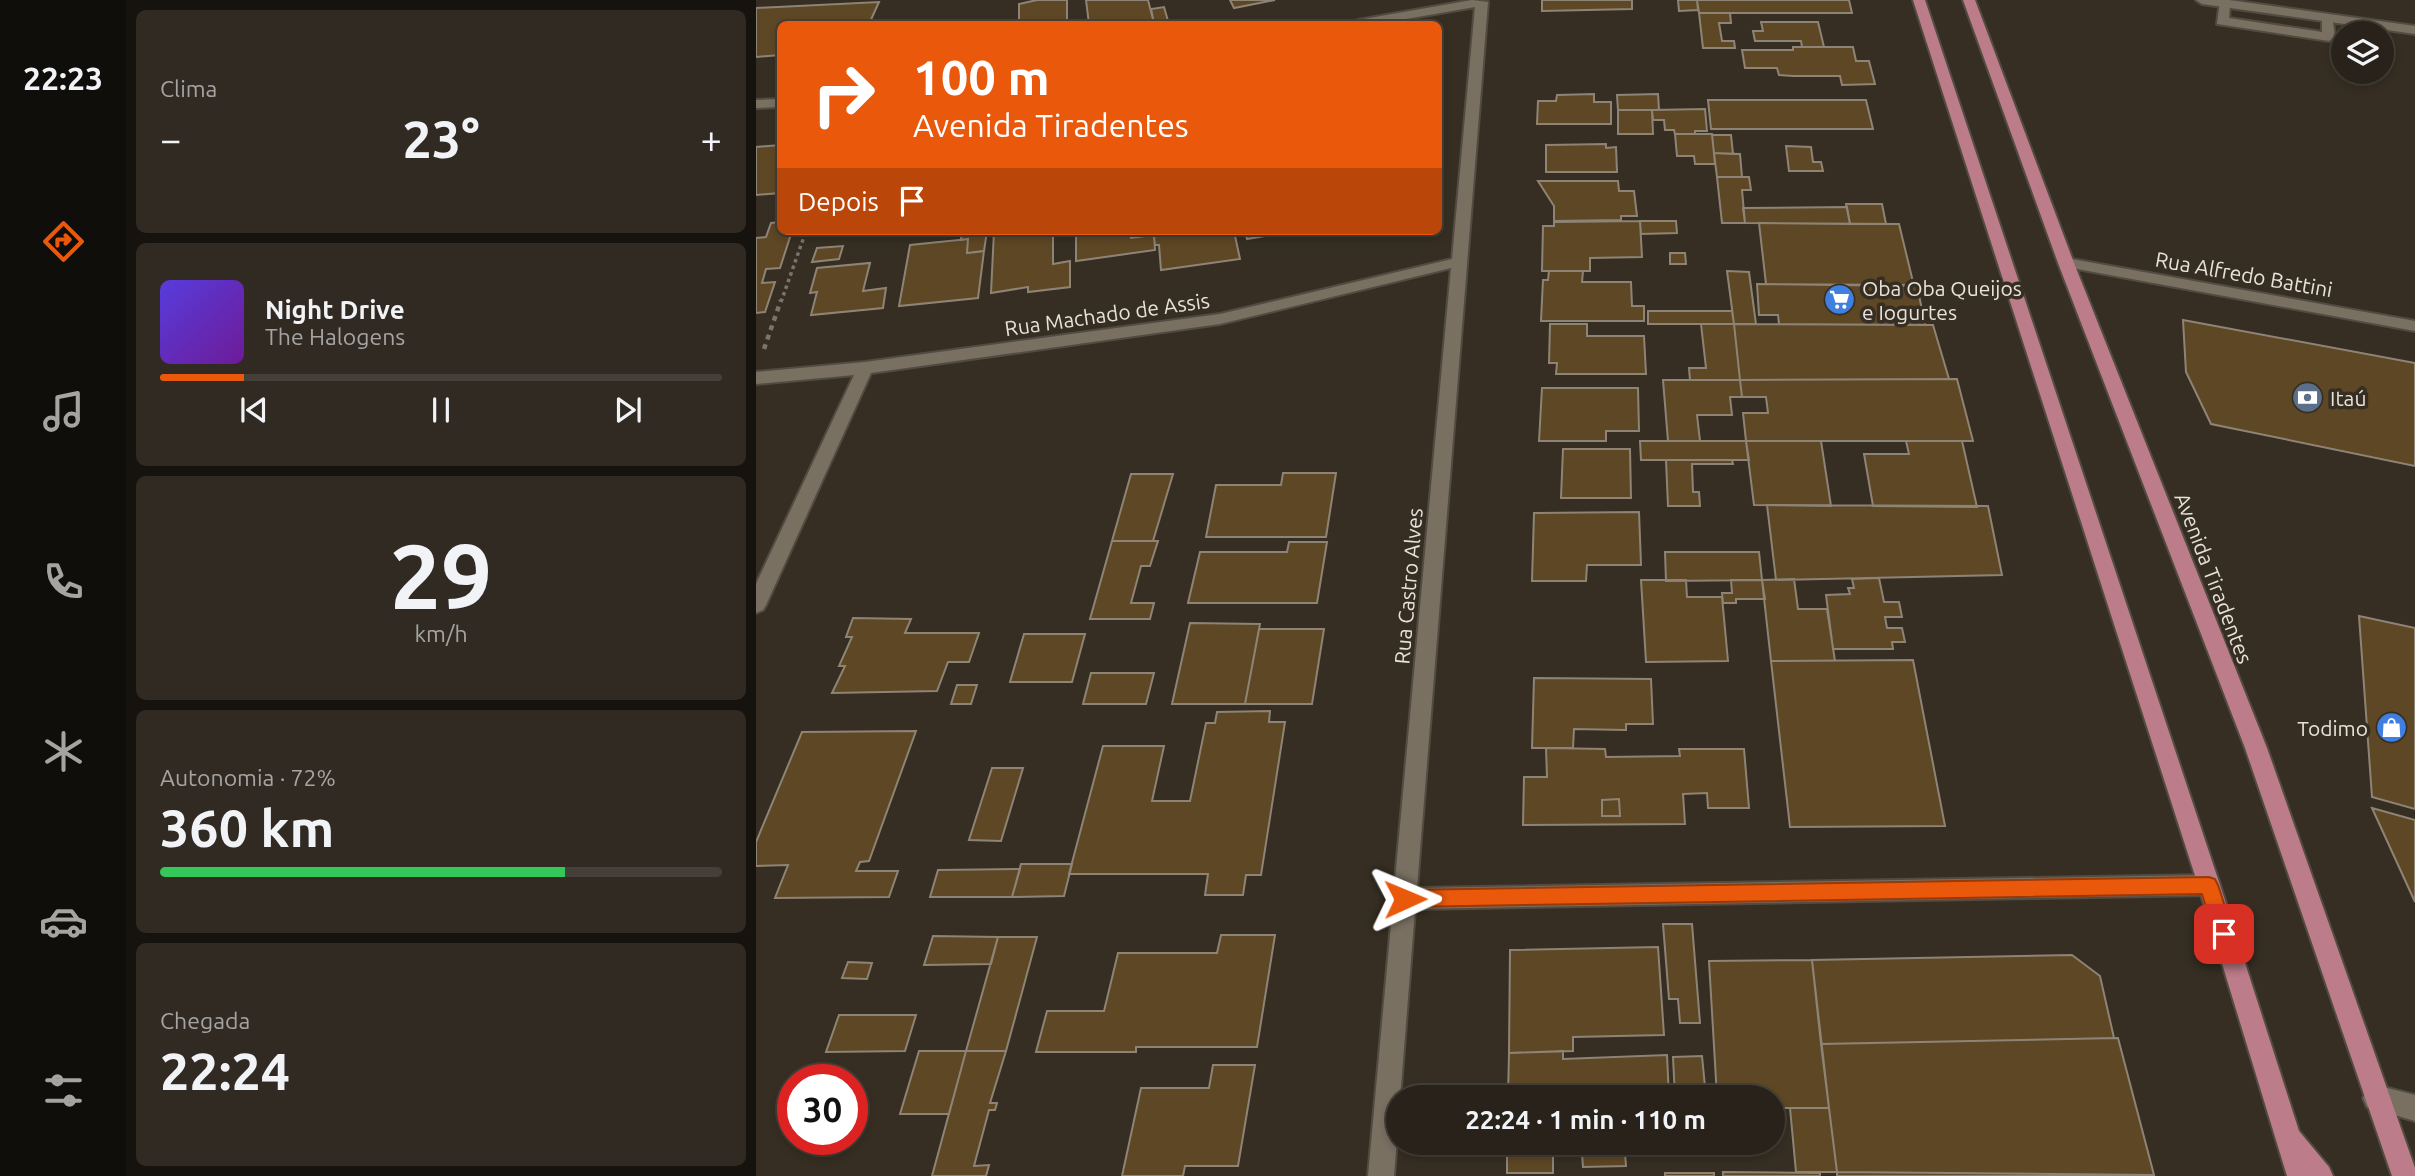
<!DOCTYPE html>
<html lang="pt">
<meta charset="utf-8">
<style>
:root{--surface:#28221a;--page:#302a23;--text:#f1f3f6;--muted:#a5a4a2;--line:#443f39;--accent:#ea580c}
body{margin:0;font-family:Ubuntu,sans-serif;background:var(--page);color:var(--text);height:100vh;display:flex;flex-direction:column;font-size:26px;white-space:nowrap}
*{box-sizing:border-box;margin:0}
p{font-size:23px;color:var(--muted)}
.icon{flex:none;width:38px;height:38px;fill:none;stroke:currentColor;stroke-width:2;stroke-linecap:round;stroke-linejoin:round}
.map{position:relative;flex:1;overflow:hidden}
.details{display:flex;flex-direction:column;gap:10px;padding:10px;background:#16130e;width:630px}
.details>*{flex:none}
.guide{position:absolute;left:21px;top:21px;width:665px;height:214px;border-radius:10px;box-shadow:0 4px 10px #0003,0 0 0 2px var(--line);background:#ea580c;color:#fff;overflow:hidden}
.tools{position:absolute;left:1575px;top:21px;display:grid;gap:14px}
.tools a{display:grid;place-items:center;width:63px;height:63px;border-radius:50%;background:var(--surface);box-shadow:0 4px 10px #0003,0 0 0 2px var(--line);font-size:35px}
.speed{position:absolute;left:21px;top:1064px;display:flex;gap:14px;font-size:35px;font-weight:700;text-align:center}
.speed>*{display:grid;place-content:center;width:91px;height:91px;border-radius:50%;background:var(--surface);box-shadow:0 4px 10px #0003,0 0 0 2px var(--line);line-height:1}
.speed .limit{border:10px solid #d22;background:#fff;color:#111}
.pin{position:absolute;display:grid;place-items:center;width:60px;height:60px;color:#fff;margin:-30px;border-radius:14px;box-shadow:0 4px 10px #0006}
.me{position:absolute;width:77px;margin:-38px;rotate:89deg;stroke-linejoin:round;filter:drop-shadow(0 0 5px #0008)}
.turn{display:flex;align-items:center;gap:24px;height:147px;padding:0 21px;font-size:32px}
.turn .icon{width:91px;height:91px;stroke-width:2.5}
.turn b{display:block;font-size:49px;line-height:60px}
.then{display:flex;align-items:center;height:66px;padding:0 21px;background:#0003;gap:14px;font-size:26px}
.big{font-size:52px;font-weight:700;line-height:1.1}
.details .widget{flex:1;display:flex;flex-direction:column;justify-content:center;gap:10px;min-width:0;padding:0 24px;border-radius:10px;background:var(--page)}
.details .dial{align-items:center;gap:0}
.dial b{font-size:91px;line-height:1}
.song{display:flex;align-items:center;gap:21px}
.cover{width:84px;height:84px;border-radius:10px;background:linear-gradient(135deg,hsl(250 70% 55%),hsl(280 70% 35%))}
.played{height:7px;border-radius:4px;background:linear-gradient(90deg,var(--accent) 15%,var(--line) 15%)}
.keys{display:flex;justify-content:space-around;direction:ltr}
.heat{display:flex;justify-content:space-between;align-items:center;font-size:38px;direction:ltr}
.charge{height:10px;border-radius:5px;background:linear-gradient(90deg,#34c759 72%,var(--line) 0)}
.trip{position:absolute;left:630px;top:1085px;width:399px;height:70px;border-radius:35px;background:var(--surface);box-shadow:0 4px 10px #0003,0 0 0 2px var(--line);font-weight:700;line-height:70px;text-align:center}
main{display:flex;flex:1;min-height:0}
.tab-bar{display:flex;flex-direction:column;width:126px;justify-content:space-around;align-items:center;background:#100e0a;color:var(--muted)}
.tab-bar .icon{width:49px;height:49px}
.tab-bar .on{color:var(--accent)}
.tab-bar b{font-size:32px;color:var(--text)}
.map>svg:first-child{display:block}
.building{fill:#5d4724;stroke:#8e8476;stroke-width:2}
.lines{fill:none;stroke-linecap:round;stroke-linejoin:round}
.service-casing{stroke:#524b41;stroke-width:4}
.minor-casing{stroke:#524b41;stroke-width:4}
.primary-casing{stroke:#524b41;stroke-width:4}
.path-far1{stroke:#7b7469;stroke-width:3.5;stroke-dasharray:3.5 3.5;stroke-linecap:butt}
.path{stroke:#7b7469;stroke-width:4.5;stroke-dasharray:5 5;stroke-linecap:butt}
.service{fill:#797062;fill-rule:evenodd}
.minor{fill:#797062;fill-rule:evenodd}
.primary{fill:#bc7c89;fill-rule:evenodd}
.route{fill:#ea580c;stroke:#983908;stroke-width:2}
.labels{text-anchor:middle;dominant-baseline:central;stroke-width:7;stroke-linejoin:round;paint-order:stroke}
.street-label{font-size:21px;fill:#e7e2da;stroke:#362e22}
.poi-label{font-size:21px;fill:#e7e2da;stroke:#362e22;text-anchor:start}
</style>
<main>
<nav class="tab-bar">
<b>22:23</b>
<svg class="icon on" aria-label="directions" viewBox="0 0 24 24"><path d="M12 3l9 9-9 9-9-9zM9 14v-3h6M13 9l2 2-2 2"/></svg>
<svg class="icon" aria-label="music" viewBox="0 0 24 24"><path d="M9 18V5l10-2v13"/><circle cx="6" cy="18" r="3"/><circle cx="16" cy="16" r="3"/></svg>
<svg class="icon" aria-label="phone" viewBox="0 0 24 24"><path d="M5 4h4l2 5-3 2q2 4 5 5l2-3 5 2v4C11 20 4 13 5 4z"/></svg>
<svg class="icon" aria-label="climate" viewBox="0 0 24 24"><path d="M12 3v18M4 7l16 10M4 17L20 7"/></svg>
<svg class="icon" aria-label="car" viewBox="0 0 24 24"><path d="M5 17H2v-5l4-1 3-4h7l3 4 3 1v5h-3M9 17h6M6 11h13"/><circle cx="7" cy="17" r="2"/><circle cx="17" cy="17" r="2"/></svg>
<svg class="icon" aria-label="filters" viewBox="0 0 24 24"><path d="M4 7h16M4 17h16"/><circle cx="9" cy="7" r="2"/><circle cx="15" cy="17" r="2"/></svg>
</nav>
<section class="details">
<div class="widget"><p>Clima</p>
<div class="heat"><a>−</a><b class="big">23°</b><a>+</a></div>
</div>
<div class="widget">
<div class="song"><i class="cover"></i><div><b>Night Drive</b><p>The Halogens</p></div></div>
<div class="played"></div>
<div class="keys"><svg class="icon" aria-label="previous" viewBox="0 0 24 24"><path d="M18 5L8 12l10 7zM5 5v14"/></svg><svg class="icon" aria-label="pause" viewBox="0 0 24 24"><path d="M8 5v14M16 5v14"/></svg><svg class="icon" aria-label="next" viewBox="0 0 24 24"><path d="M6 5l10 7-10 7zM19 5v14"/></svg></div>
</div>
<div class="widget dial"><b>29</b><p>km/h</p></div>
<div class="widget"><p>Autonomia · 72%</p><b class="big">360 km</b><div class="charge"></div></div>
<div class="widget"><p>Chegada</p><b class="big">22:24</b></div>
</section>
<div class="map">
<svg width="1659" height="1176" viewBox="0 0 1659 1176">
<rect width="100%" height="100%" fill="#362e22"/>
<path class="building" d="M281 0H311V24H250V22L263 20V4Z
M330 0H392L398 23 333 24Z
M474 0H519L478 8Z
M786 0H876V9L786 11Z
M922 0H941L942 10 923 11Z
M941 0H1093L1096 13H943Z
M123 2 113 24H24V55L0 57V8Z
M408 7 412 21 398 23 395 9Z
M943 13H974L975 23H963L966 41H978L979 48H947Z
M1005 22H1062L1068 47H1046L1045 41H999L997 31H1007Z
M1037 47H1097L1100 61H1113L1119 84 1086 85 1084 76H1037L1023 75 1021 68H989L986 50H1037Z
M838 94V102H855V124H781L782 101H800L801 95Z
M902 94 903 110H862L861 95Z
M952 100H1110L1117 129H955Z
M949 109 951 131H939V134H919L918 130H909L908 120H897L896 110Z
M862 110H896L897 134H862Z
M919 134H956L959 164H939L938 156H921Z
M956 135H975L977 154 958 153Z
M850 144V148L860 147 861 172H790V145Z
M24 145V193L0 195V147Z
M1030 146 1055 147 1057 162H1065L1067 171H1033Z
M958 153 984 154 986 177H961Z
M961 177H993L995 190H986L989 223H966Z
M782 181H862L863 191H878L881 216H865V220L798 221V206Z
M1090 204H1126L1130 224H1094Z
M1091 207 1094 224 989 223 987 208Z
M884 221 886 257 834 258V271H786L787 226H798V222Z
M884 221H920L921 233 885 234Z
M24 222V231H36L24 268 10 269 6 283 19 282 9 312 0 313V238L10 237 15 223Z
M1003 223 1143 224 1158 286 1010 284Z
M206 231H231L228 251 211 253 212 239 205 240Z
M238 231H297V264L314 261V287L272 292V287L235 293Z
M320 231H374L375 238 398 235 399 250 320 261Z
M397 231H478L484 259 405 270 403 245H399Z
M489 231H537L491 239Z
M212 239 211 253 228 251 222 298 143 306 154 245Z
M87 246 83 259 56 262 61 248Z
M914 253H929L930 264H914Z
M114 263 107 291 130 288 127 308 55 315 61 292 54 293 61 268Z
M793 271H827L826 282H875L876 306H888V321H785L787 280H792Z
M971 271 993 272 1000 324H978Z
M1001 284 1161 285 1169 325 1023 324 1022 315H1003Z
M892 311H976L978 324H892Z
M1427 320 1659 363V466L1455 424 1430 372Z
M794 324H831V336H888L890 374H800L801 363H793Z
M945 324H978L984 380H934L933 368H950Z
M978 324 1177 325 1193 379 984 380Z
M1201 379 1217 441H990L987 413H1012L1010 397H986L984 380Z
M907 380H984L986 397H974L976 415H941L944 441H912Z
M786 388H882L883 431H850V441H783Z
M884 441H990L993 460H885Z
M990 441H1065L1075 506 998 505Z
M1150 441H1206L1221 507 1117 506 1108 454H1153Z
M807 449H874L875 498H805Z
M910 460H976L977 464H936L937 492H943L944 506H912Z
M527 473H580L570 537H450L460 485H525Z
M375 474H417L397 541H356Z
M1011 505 1232 506 1246 575 1020 580Z
M883 512 885 565H831L830 581H776L778 513Z
M356 541H402L394 566H385L375 603H398L394 619H334Z
M533 542H571L561 603H432L444 552H531Z
M909 552H1003L1006 580 910 581Z
M1123 578 1128 602H1143L1146 617H1129L1131 628H1146L1149 642H1136L1137 649H1077L1070 595 1094 594 1092 588H1098L1096 579Z
M1038 579 1042 609H1071L1079 661H1015L1006 580Z
M885 580H930L931 597H966L972 661 890 662Z
M975 580H1006L1009 599H980V603H967L966 593H976Z
M1603 616 1659 628V809L1616 797Z
M97 618 155 619 149 633H223L213 662H192L181 691 76 693 89 666H83L96 637H90Z
M434 623 504 624 489 704H416Z
M503 629H568L556 704H489Z
M268 634H329L316 682H254Z
M1157 660 1189 826 1034 827 1015 661Z
M335 673H398L390 704H327Z
M778 678 895 679 897 724H870V730L818 729 817 748H776Z
M201 685H221L215 704H195Z
M514 711 513 722H529L505 875H490L487 895H449L452 874H313L347 746H408L396 801H434L450 723H459L461 712Z
M160 731 113 861 104 862 100 871H142L133 897 19 898 32 865 0 866V842L46 732Z
M790 748 849 749 850 757 924 756 923 749H988L993 808H952L951 793 927 794 929 824 767 825 768 777H791Z
M236 768H267L245 841 213 840Z
M863 799 864 816H846V800Z
M1616 808 1659 820V902Z
M265 864H316L308 896 256 897Z
M264 869 256 897H174L182 870Z
M907 924H936L944 1023H924L922 999H913Z
M465 935H519L501 1047H380V1052H280L291 1011H348L362 953H461Z
M177 936 242 937 235 964 168 965Z
M242 937H281L250 1051H210Z
M902 947 908 1035 817 1037V1051L753 1053 754 950Z
M1316 955 1344 976 1358 1038 1065 1044 1056 960Z
M1056 960 1073 1108H1020L1022 1127H1017V1097H961L953 961Z
M92 962 116 963 111 979 86 978Z
M83 1015H160L149 1051 70 1052Z
M1362 1038 1398 1175 1081 1172 1065 1044Z
M163 1051H210L193 1114H144Z
M210 1051H250L234 1103H241L239 1110H233L218 1166 233 1165 230 1176H176Z
M807 1051V1059L911 1055 913 1097H752L753 1053Z
M946 1056 950 1097H919L917 1057Z
M457 1065H499L482 1166H429L427 1176H366L385 1088H453Z
M1034 1108H1073L1081 1172H1040Z
M751 1143H916V1152L869 1153 870 1166 827 1167 826 1154 797 1155V1173H751Z
M967 1172 1064 1173V1176H967Z
M1081 1172 1398 1175V1176H1081Z
M909 1173H958V1176H909Z"/>
<g class="lines">
<defs>
<path id="service" d="M1464 0 1474 3 1473 18 1566 32V18L1576 15 1579 37 1573 41 1461 24Z"/>
<path id="minor" d="M716 0 732 2 661 888 1453 875 1461 878 1464 885 1461 892 1453 895 659 909 638 1176H612L695 268 464 324 115 373 10 605 7 610 0 613V584L98 375 0 384V372L109 362 464 314 696 259 719 7 621 24H596L602 20Z
M1440 0H1473L1659 26V34L1446 4Z
M24 99V107L0 108V100Z
M1310 258 1659 321V331L1305 266V260Z
M1620 1085 1659 1095V1121L1611 1107 1607 1098 1611 1089Z"/>
<path id="primary" d="M1157 0H1169L1464 885 1543 1131 1573 1167 1577 1176H1531L1442 885Z
M1207 0H1219L1318 263 1511 748 1659 1168V1176H1636L1489 748 1302 263Z"/>
</defs>
<use href="#service" class="service-casing"/>
<use href="#minor" class="minor-casing"/>
<use href="#primary" class="primary-casing"/>
<path class="path-far1" d="M25 302 50 231"/>
<path class="path" d="M8 349 25 300"/>
<use href="#service" class="service"/>
<use href="#minor" class="minor"/>
<use href="#primary" class="primary"/>
</g>
<path class="route" d="M1453 877 1459 879 1462 885 1478 934 1475 940 1468 943 1461 940 1458 934 1446 894 649 907 642 905 639 899 642 893 649 890Z"/>
<defs>
<symbol id="supermarket-disc" viewBox="-11 -11 22 22"><circle r="9.5" fill="#3f7fe0" stroke="#362e22"/><path d="M-6-5.5h2.5l.6 2H6L4.5 2H-2.5L-4.4-4H-6ZM-1.5 3.2a1.3 1.3 0 1 0 .1 0ZM3 3.2a1.3 1.3 0 1 0 .1 0Z" fill="#fff"/></symbol>
<symbol id="bank-disc" viewBox="-11 -11 22 22"><circle r="9.5" fill="#5c6f8a" stroke="#362e22"/><path d="M-6-4H6V4H-6ZM0-2.3a2.3 2.3 0 1 0 0 4.6a2.3 2.3 0 1 0 0-4.6Z" fill="#fff"/></symbol>
<symbol id="shop-disc" viewBox="-11 -11 22 22"><circle r="9.5" fill="#3f7fe0" stroke="#362e22"/><path d="M-5-2.5h2.3a2.7 3.5 0 0 1 5.4 0H5L5.5 6h-11ZM-1.5-2.5h3a1.5 2.3 0 0 0-3 0Z" fill="#fff"/></symbol>
</defs>
<g fill-rule="evenodd">
<use href="#supermarket-disc" x="1066" y="282" width="35" height="35"/>
<use href="#bank-disc" x="1534" y="380" width="35" height="35"/>
<use href="#shop-disc" x="1618" y="710" width="35" height="35"/>
</g>
<g class="labels">
<g class="street-label">
<text transform="translate(1488 274) rotate(10)">Rua Alfredo Battini</text>
<text transform="translate(351 314) rotate(-8)">Rua Machado de Assis</text>
<text transform="translate(1458 578) rotate(69)">Avenida Tiradentes</text>
<text transform="translate(652 586) rotate(-85)">Rua Castro Alves</text>
</g>
<g class="poi-label">
<text x="1106" y="288">Oba Oba Queijos<tspan x="1106" dy="24">e Iogurtes</tspan></text>
<text x="1574" y="398">Itaú</text>
<text x="1612" y="728" text-anchor="end">Todimo</text>
</g>
</g>
</svg>
<div class="tools">
<a><svg class="icon" aria-label="layers" viewBox="0 0 24 24"><path d="M12 4l9 5-9 5-9-5zM3 14l9 5 9-5"/></svg></a>
</div>
<div class="speed"><div class="limit">30</div></div>
<div class="pin" style="left:1468px;top:934px;background:#d93025"><svg class="icon" aria-label="arrive" viewBox="0 0 24 24"><path d="M6 21V4h12l-3 4 3 4H6"/></svg></div>
<svg class="me" style="left:649px;top:899px" viewBox="-20 -20 40 40"><path d="M0-17L14 15 0 8-14 15z" fill="#ea580c" stroke="#fff" stroke-width="4"/></svg>
<div class="trip">22:24 · 1 min · 110 m</div>
<div class="guide">
<div class="turn"><svg class="icon" aria-label="right" viewBox="0 0 24 24"><path d="M7 20v-9h11M14 6l5 5-5 5"/></svg><div><b>100 m</b>Avenida Tiradentes</div></div>
<div class="then">Depois<svg class="icon" aria-label="arrive" viewBox="0 0 24 24"><path d="M6 21V4h12l-3 4 3 4H6"/></svg></div>
</div>
</div>
</main>
